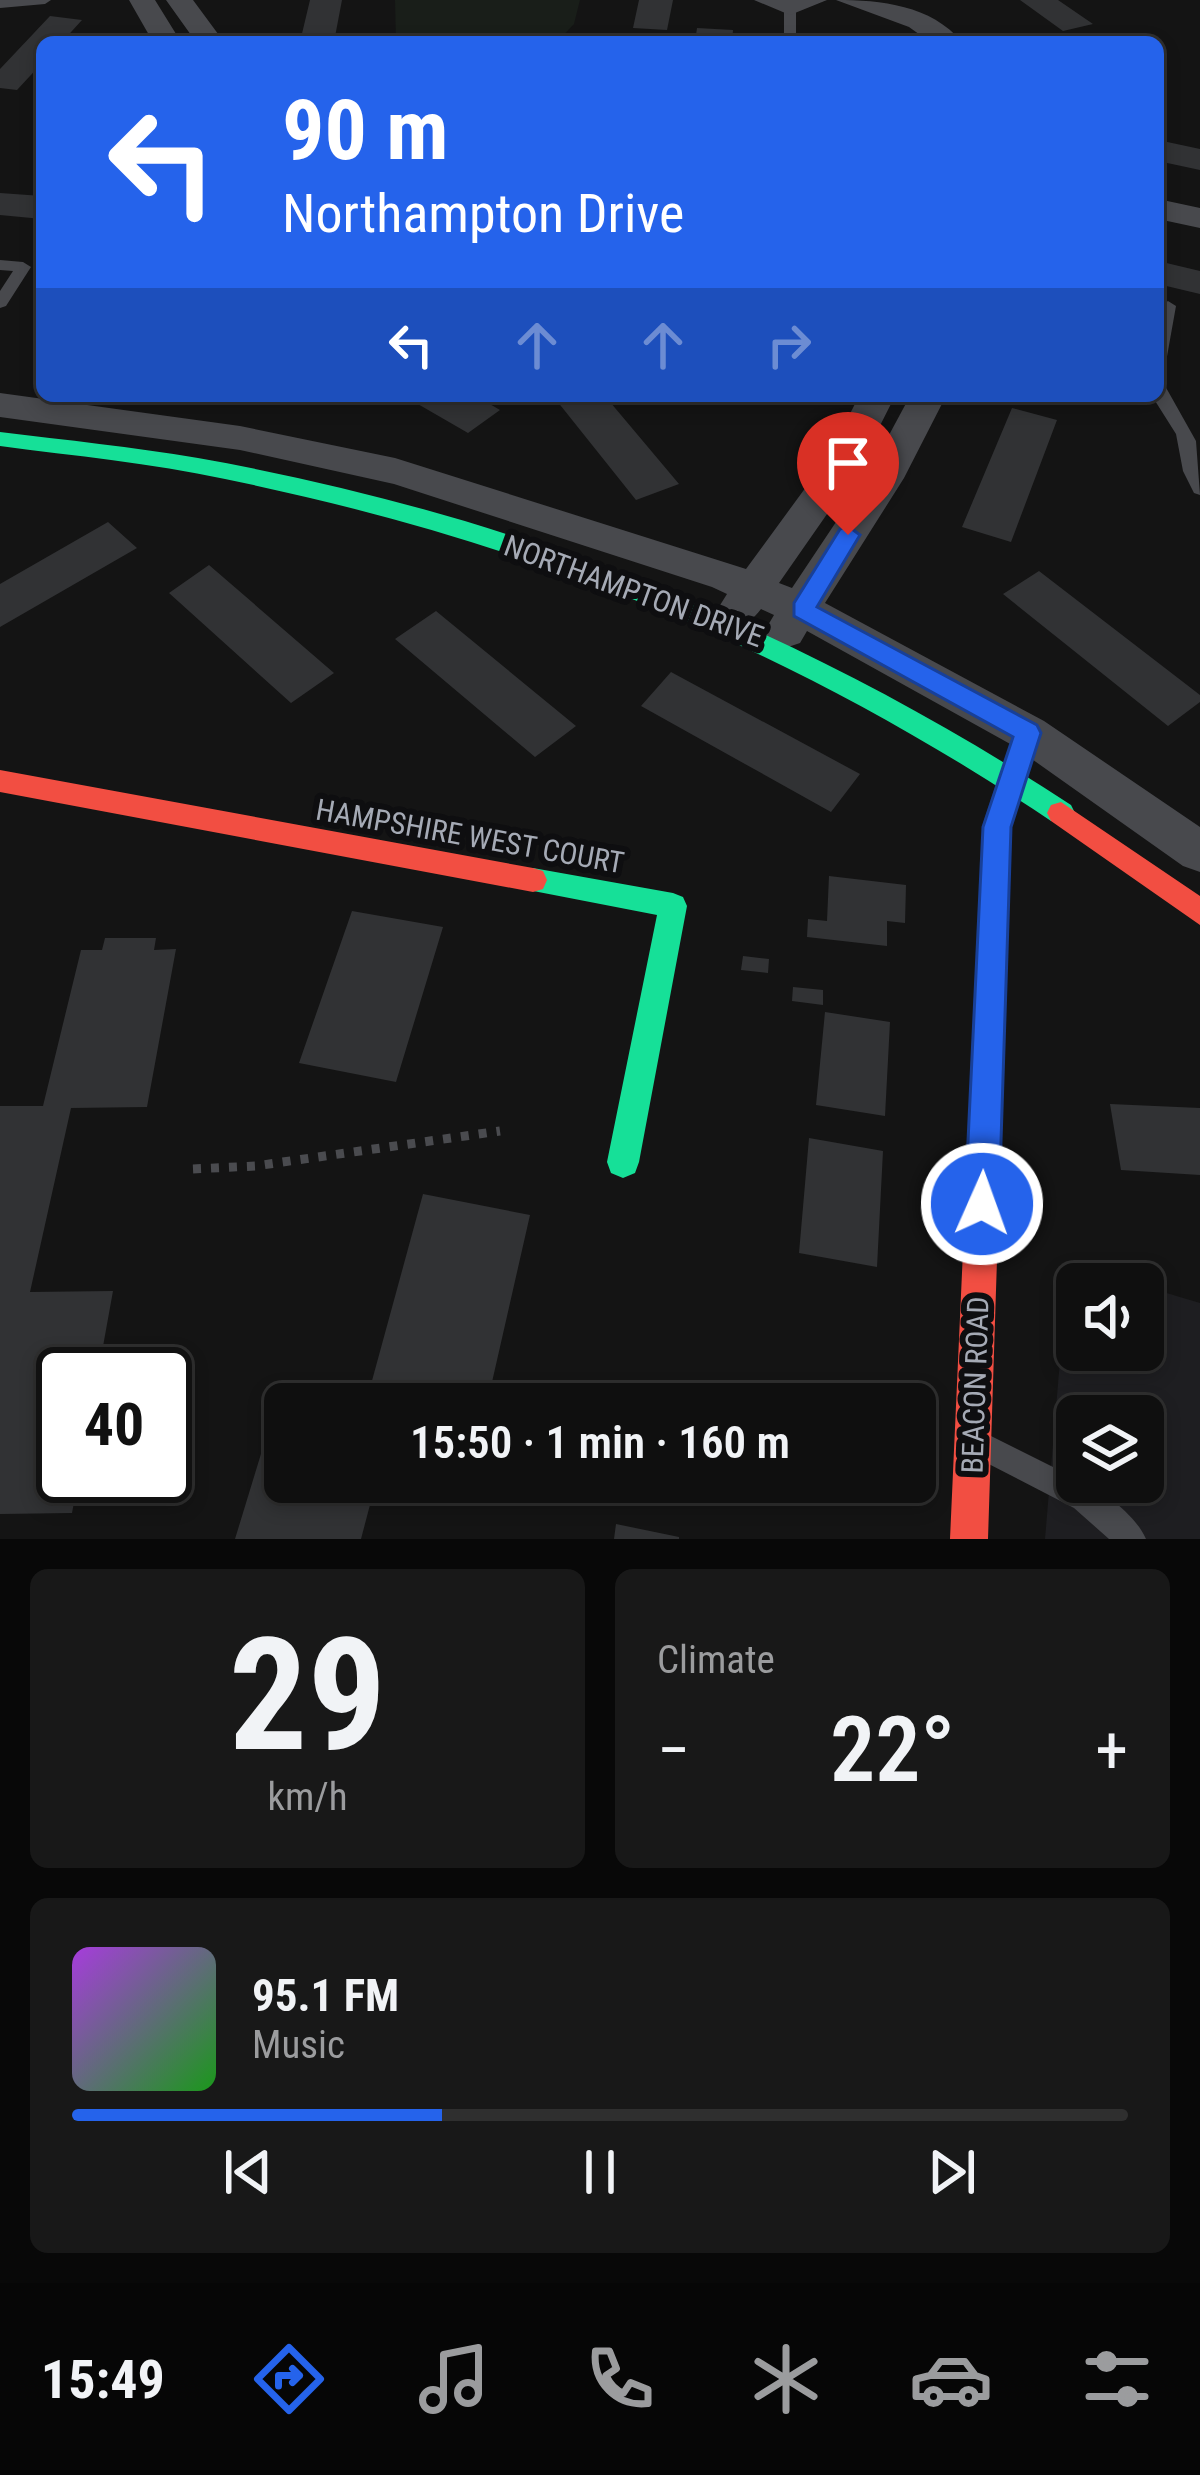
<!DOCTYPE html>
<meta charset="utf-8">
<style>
:root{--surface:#0f0f0f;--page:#181818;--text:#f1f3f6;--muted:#9b9c9e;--line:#2f2f2f;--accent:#2563eb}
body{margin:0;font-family:"Roboto Condensed",sans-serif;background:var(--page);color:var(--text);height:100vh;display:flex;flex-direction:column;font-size:45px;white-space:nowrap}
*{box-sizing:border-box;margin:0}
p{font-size:39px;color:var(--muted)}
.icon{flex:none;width:66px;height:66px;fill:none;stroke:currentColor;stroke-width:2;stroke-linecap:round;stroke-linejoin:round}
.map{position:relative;height:1539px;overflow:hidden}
.panel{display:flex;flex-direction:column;gap:30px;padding:30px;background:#080808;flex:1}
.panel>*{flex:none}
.top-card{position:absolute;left:36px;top:36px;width:1128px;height:366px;border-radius:18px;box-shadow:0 6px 18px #0003,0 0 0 3px var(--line);background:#2563eb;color:#fff;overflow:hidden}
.fabs{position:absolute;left:1056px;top:1263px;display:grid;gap:24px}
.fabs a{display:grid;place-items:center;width:108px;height:108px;border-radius:18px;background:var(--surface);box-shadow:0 6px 18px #0003,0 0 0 3px var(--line);font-size:60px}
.speed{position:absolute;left:36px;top:1347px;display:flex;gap:24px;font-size:60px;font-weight:700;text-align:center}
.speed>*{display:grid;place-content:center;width:156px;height:156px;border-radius:50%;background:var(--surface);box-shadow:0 6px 18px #0003,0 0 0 3px var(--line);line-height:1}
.speed .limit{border:6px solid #111;border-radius:18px;background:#fff;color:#111}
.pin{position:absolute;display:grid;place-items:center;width:102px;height:102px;color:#fff;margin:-123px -51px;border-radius:50% 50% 50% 0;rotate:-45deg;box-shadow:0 0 12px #0007}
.pin .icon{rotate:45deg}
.me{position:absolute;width:132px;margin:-66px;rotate:2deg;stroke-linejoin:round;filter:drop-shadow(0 0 9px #0008)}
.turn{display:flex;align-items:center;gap:42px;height:252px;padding:0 48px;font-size:54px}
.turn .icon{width:156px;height:156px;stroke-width:2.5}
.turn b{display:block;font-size:84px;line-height:102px}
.lanes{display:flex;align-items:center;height:114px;padding:0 48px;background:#0003;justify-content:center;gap:60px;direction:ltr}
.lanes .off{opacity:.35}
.big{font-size:90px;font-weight:600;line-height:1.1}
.panel .tile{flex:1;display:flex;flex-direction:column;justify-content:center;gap:18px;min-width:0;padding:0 42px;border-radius:18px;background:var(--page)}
.panel .dial{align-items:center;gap:0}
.dial b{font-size:156px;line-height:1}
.song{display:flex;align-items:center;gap:36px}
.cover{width:144px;height:144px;border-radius:18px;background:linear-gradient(135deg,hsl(280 70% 55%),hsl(120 70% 35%))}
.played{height:12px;border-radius:6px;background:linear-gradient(90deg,var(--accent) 35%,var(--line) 35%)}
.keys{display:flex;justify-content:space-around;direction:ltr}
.heat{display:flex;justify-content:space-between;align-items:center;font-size:66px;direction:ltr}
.panel .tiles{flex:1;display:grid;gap:30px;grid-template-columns:1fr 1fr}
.tile:last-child{grid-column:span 2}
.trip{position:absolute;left:264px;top:1383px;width:672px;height:120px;border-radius:18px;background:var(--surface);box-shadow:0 6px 18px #0003,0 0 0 3px var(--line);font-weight:600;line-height:120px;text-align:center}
.dock{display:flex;height:192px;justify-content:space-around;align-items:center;background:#060606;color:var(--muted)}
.dock .icon{width:84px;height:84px}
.dock .selected{color:var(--accent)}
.dock b{font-size:54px;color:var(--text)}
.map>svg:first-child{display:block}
.built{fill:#1e1e21;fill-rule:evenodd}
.green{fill:#191e19}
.building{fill:#313234}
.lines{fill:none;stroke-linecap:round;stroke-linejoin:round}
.path{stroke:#4a4b4f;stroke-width:9;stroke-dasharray:8 10;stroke-linecap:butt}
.lane{fill:#48494d;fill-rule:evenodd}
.street{fill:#48494d;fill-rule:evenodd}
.fast{fill:#16e098;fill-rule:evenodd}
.slow{fill:#ffcf43;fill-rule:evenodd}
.jam{fill:#f24e42;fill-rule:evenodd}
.route{fill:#2563eb;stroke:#184099;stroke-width:3}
.labels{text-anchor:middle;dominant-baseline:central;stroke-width:12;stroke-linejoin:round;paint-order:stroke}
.street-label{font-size:30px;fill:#a5aab5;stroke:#0e0e10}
</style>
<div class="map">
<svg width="1200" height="1539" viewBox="0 0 1200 1539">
<rect width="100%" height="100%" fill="#141414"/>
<path class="built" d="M1068 1265 1135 1284H1077V1350H1143V1286L1200 1303V1539H1045ZM1077 1416H1143V1482H1077Z"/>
<path class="green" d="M395 0H580L574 24 557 42H396Z"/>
<path class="building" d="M310 0H342L334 42H300Z
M639 0H673L667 30 633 28Z
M1020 0H1058L1093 24 1063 31Z
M50 16 82 20 62 42H42V63L17 90 0 88V69Z
M697 28 733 30 732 42H695Z
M1158 140 1200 149V170L1158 161Z
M0 193 42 196V219L0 215Z
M1158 261 1200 271V294L1158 284Z
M404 396H476L500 410 468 433Z
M553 396H605L679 484 636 500Z
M1012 408 1057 420 1011 542 962 527Z
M108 522 137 548 0 627V584Z
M209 565 334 673 291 703 169 593Z
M1039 571 1200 695V702L1168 726 1003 594Z
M436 611 576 726 535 757 395 639Z
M671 672 860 774 831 812 641 706Z
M829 876 906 885 905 923 887 921V946L807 937 808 919 827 921Z
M352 911 443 927 396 1082 299 1063Z
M105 938H156L154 950 176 949 147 1107 71 1108 30 1292 113 1291 98 1374H63V1476H79L72 1513 0 1514V1106H43L81 950H102Z
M743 956 769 959 768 973 741 970Z
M793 987 823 990V1005L792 1001Z
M825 1012 890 1022 885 1116 816 1105Z
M1110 1104 1200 1108V1175L1121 1170Z
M809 1138 883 1151 877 1267 799 1253Z
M423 1194 530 1215 487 1404H285V1482H376L361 1539H235L283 1382 367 1399Z
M616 1524 679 1537V1539H614Z"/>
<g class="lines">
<path class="path" d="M193 1169 255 1166 500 1131"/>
<path class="lane" d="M0 0H51L45 4 0 8Z
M790 3 796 7V42H784V7Z
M0 260 23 262 31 267 6 306 0 308V291L13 271 0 270Z
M1168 301 1176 306 1166 362 1158 367 1160 306Z
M1158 383 1164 384 1196 441 1200 495 1194 493 1183 471 1176 434 1152 396H1158Z
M989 1435 1077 1479V1482C1100 1486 1137 1517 1146 1539H1109L1074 1508 979 1459 975 1449 979 1439Z"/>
<path class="street" d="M129 0H155L181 42H153Z
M166 0H193L224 42H196Z
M754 0H827L790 15Z
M836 0C881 0 931 5 962 42H930L909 27Z
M1158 199 1200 208V228L1158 219Z
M0 393 240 426 395 458 746 569 828 457 859 396H895L857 471 779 583 792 588 868 474 910 396H946L904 478 825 603 1044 721 1200 827V872L1183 866 1012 745 807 631 800 643 785 648 770 643 764 632 774 615 761 609C750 624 741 626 723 621L717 610 727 594 712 587 394 484 240 450 0 417Z"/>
<path class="fast" d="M0 432C66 440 133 447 198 458 518 515 800 628 1071 805L1075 813 1071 821H1051C788 646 535 543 225 479 151 463 75 456 0 446Z
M533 868 673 893 683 897 687 906 639 1162 635 1173 623 1178 611 1173 607 1162 657 915 523 889 519 880 523 871Z"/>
<path class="slow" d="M1028 722 1037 726 1041 733 1011 827 1003 1073 998 1083 987 1088 976 1083 971 1073 983 827 1015 733 1019 726Z"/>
<path class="jam" d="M0 770 533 868 543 871 547 880 543 889 533 892 0 792Z
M1061 802 1200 896V925L1051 821 1047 813 1051 805Z
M987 1058 998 1063 1003 1073 988 1539H950L971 1073 976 1063Z"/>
</g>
<path class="route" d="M848 526 860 535 817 607 1037 725 1041 733 1011 827 999 1204 994 1216 982 1221 970 1216 965 1204 983 827 1013 737 794 616V603L840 529Z"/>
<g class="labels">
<g class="street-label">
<text transform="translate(634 591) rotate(20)">NORTHAMPTON DRIVE</text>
<text transform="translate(470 836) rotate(10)">HAMPSHIRE WEST COURT</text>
<text transform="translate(975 1385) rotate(-88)">BEACON ROAD</text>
</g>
</g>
</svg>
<div class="fabs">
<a><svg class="icon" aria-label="sound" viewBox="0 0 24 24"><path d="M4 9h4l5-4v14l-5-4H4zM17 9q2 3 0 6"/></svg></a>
<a><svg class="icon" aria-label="layers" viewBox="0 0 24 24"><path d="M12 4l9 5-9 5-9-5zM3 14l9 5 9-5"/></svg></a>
</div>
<div class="speed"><div class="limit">40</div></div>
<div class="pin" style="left:848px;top:535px;background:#d93025"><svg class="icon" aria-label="arrive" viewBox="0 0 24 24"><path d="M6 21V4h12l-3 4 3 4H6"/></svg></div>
<svg class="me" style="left:982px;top:1204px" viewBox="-20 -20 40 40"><circle r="17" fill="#2563eb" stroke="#fff" stroke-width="3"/><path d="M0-11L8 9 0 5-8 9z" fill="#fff"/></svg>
<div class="trip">15:50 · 1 min · 160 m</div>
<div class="top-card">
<div class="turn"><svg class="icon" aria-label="left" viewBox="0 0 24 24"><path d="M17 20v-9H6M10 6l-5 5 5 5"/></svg><div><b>90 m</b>Northampton Drive</div></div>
<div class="lanes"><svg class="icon" aria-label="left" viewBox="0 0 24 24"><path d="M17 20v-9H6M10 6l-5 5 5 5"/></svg><svg class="icon off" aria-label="ahead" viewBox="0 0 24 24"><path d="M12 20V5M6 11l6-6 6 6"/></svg><svg class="icon off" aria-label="ahead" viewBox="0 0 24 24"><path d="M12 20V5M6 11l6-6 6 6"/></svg><svg class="icon off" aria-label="right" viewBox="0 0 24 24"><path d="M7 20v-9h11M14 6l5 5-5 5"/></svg></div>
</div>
</div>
<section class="panel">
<div class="tiles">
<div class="tile dial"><b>29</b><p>km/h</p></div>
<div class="tile"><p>Climate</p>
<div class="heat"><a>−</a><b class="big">22°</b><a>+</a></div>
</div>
<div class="tile">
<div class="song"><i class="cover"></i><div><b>95.1 FM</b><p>Music</p></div></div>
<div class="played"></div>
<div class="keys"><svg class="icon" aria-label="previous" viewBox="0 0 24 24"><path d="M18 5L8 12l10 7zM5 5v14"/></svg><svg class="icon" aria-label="pause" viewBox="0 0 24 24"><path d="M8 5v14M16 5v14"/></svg><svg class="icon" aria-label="next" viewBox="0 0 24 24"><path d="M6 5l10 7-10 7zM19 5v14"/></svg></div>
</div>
</div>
</section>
<nav class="dock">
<b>15:49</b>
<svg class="icon selected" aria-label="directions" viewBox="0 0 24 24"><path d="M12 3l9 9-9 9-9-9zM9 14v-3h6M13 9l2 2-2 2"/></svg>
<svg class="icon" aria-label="music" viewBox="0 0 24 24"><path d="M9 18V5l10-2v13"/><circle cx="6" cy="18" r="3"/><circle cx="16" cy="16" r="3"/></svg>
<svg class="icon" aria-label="phone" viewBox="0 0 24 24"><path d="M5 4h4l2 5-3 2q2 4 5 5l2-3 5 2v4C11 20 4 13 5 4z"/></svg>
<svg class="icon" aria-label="climate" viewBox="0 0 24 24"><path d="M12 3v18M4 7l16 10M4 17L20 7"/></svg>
<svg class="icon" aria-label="car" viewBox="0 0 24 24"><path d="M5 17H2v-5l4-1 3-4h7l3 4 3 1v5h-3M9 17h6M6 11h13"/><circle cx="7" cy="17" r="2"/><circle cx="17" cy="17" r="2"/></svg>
<svg class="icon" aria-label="filters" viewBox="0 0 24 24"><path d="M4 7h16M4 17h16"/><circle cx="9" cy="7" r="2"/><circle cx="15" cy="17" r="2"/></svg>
</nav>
